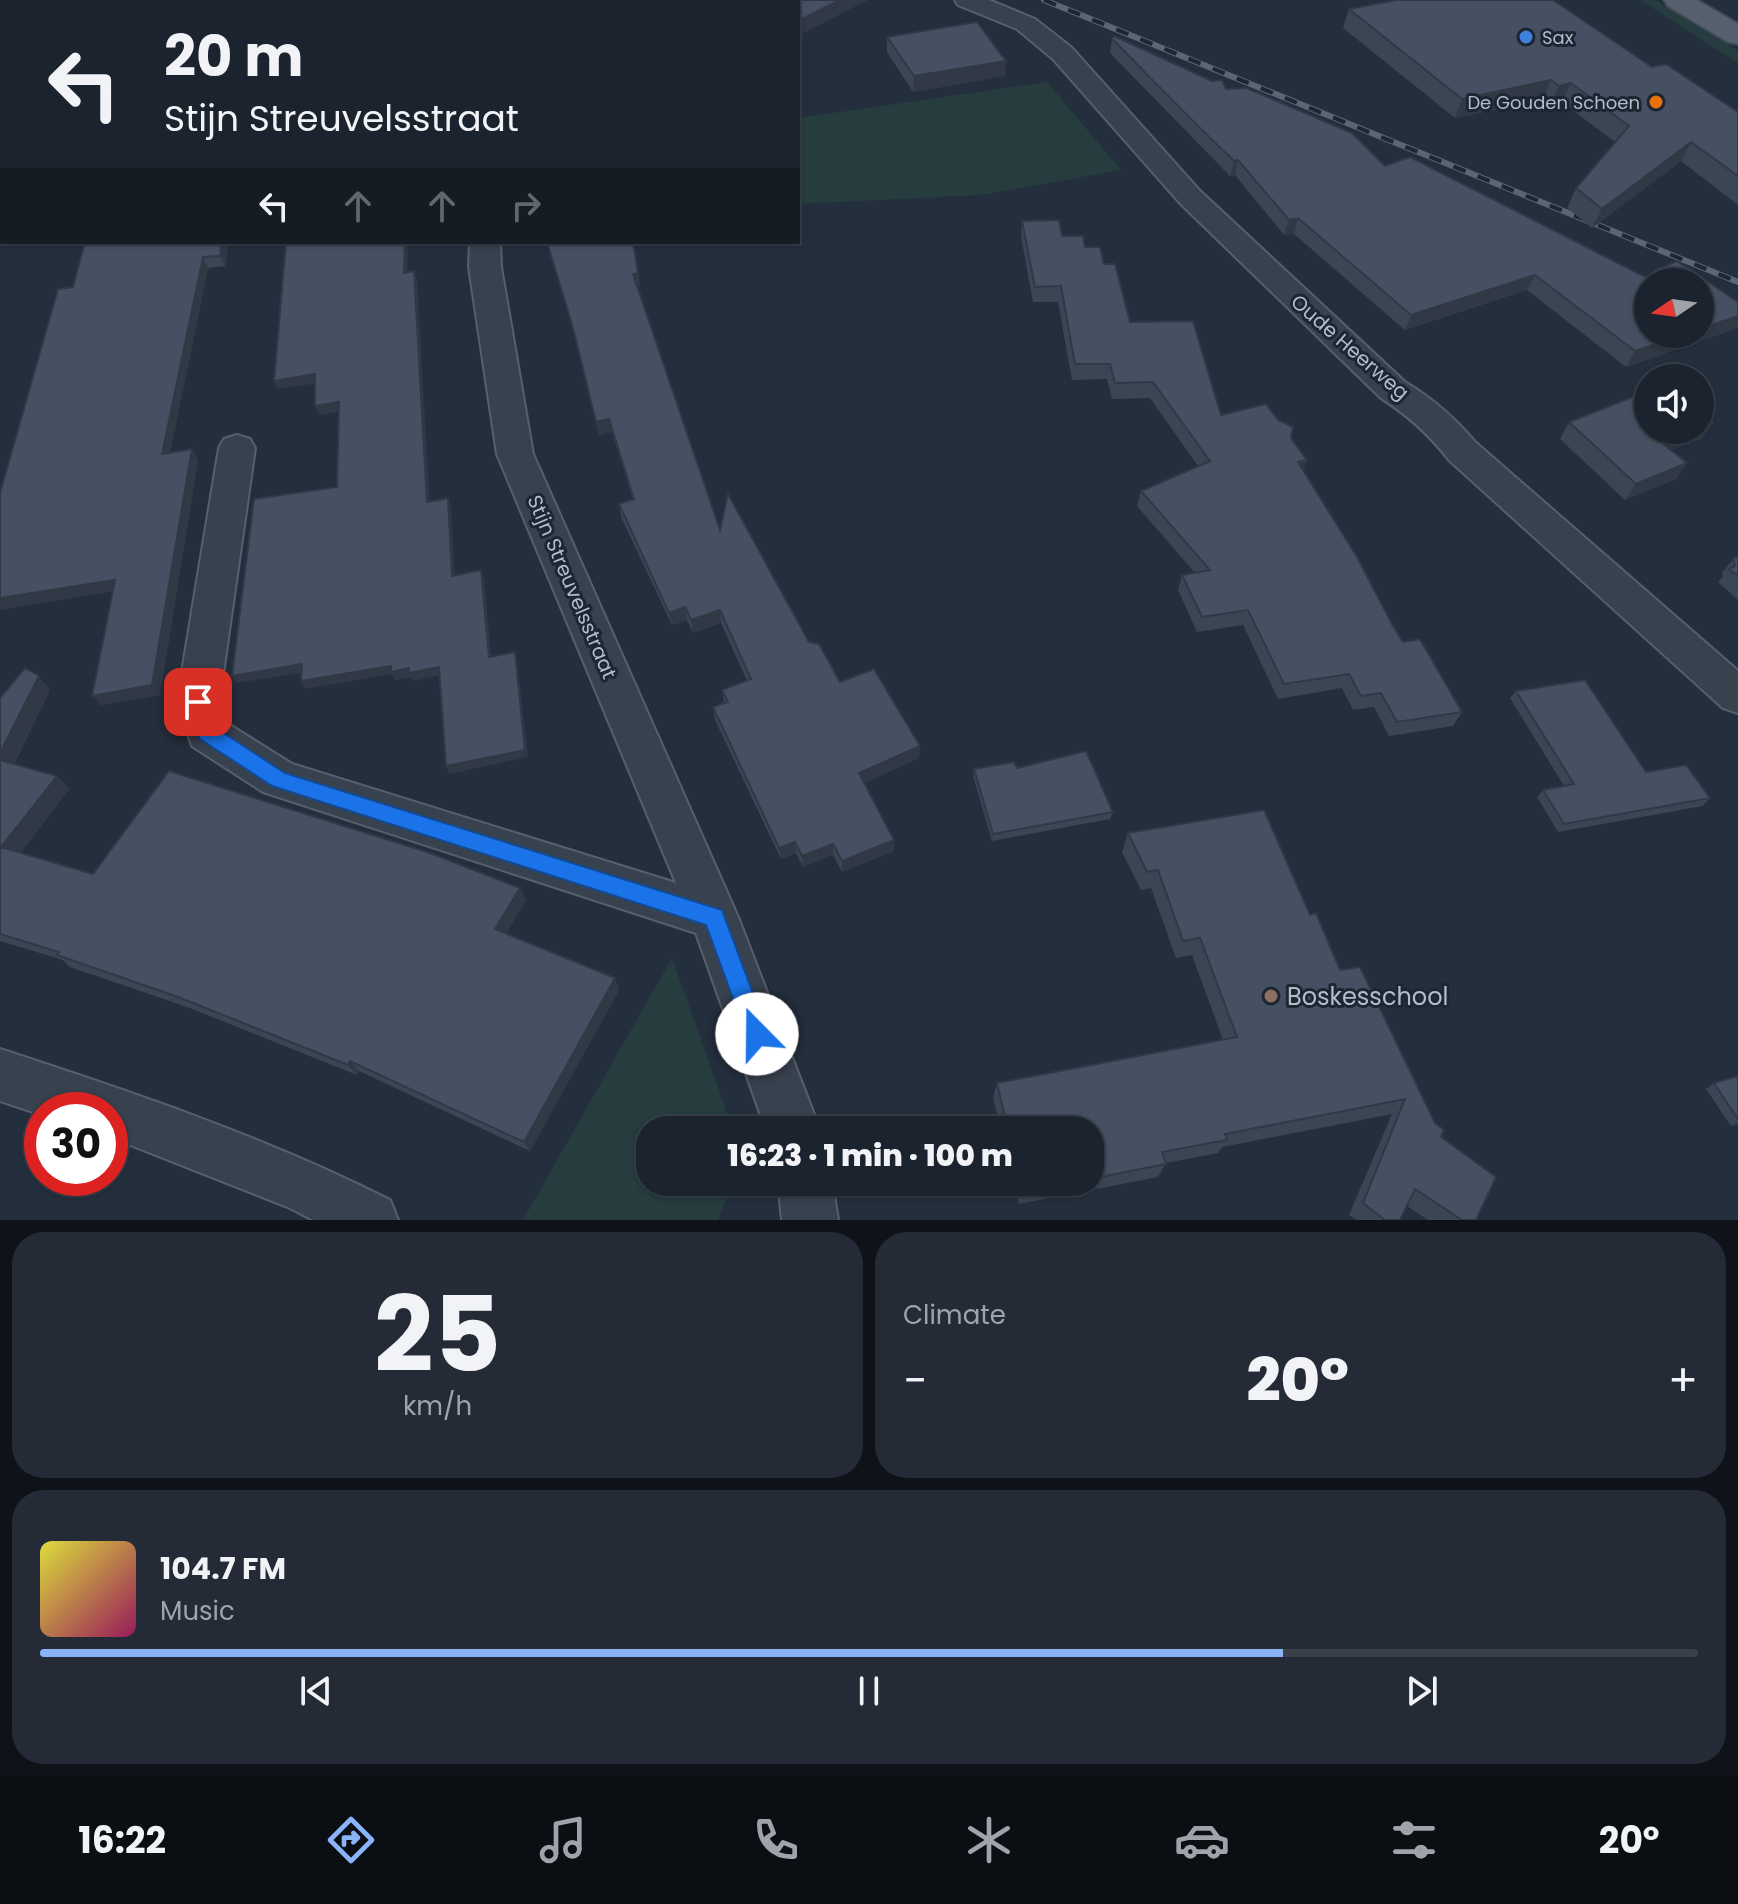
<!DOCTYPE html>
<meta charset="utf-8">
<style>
:root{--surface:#1b232e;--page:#242b36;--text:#f1f3f6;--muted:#a0a4aa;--line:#39404a;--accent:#8ab4f8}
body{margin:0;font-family:Poppins,sans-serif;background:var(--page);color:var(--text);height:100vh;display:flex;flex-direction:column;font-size:30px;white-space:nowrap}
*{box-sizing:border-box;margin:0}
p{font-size:26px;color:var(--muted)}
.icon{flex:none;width:44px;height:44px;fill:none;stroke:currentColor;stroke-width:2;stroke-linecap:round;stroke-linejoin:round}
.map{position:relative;height:1220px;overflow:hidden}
.drawer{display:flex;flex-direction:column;gap:12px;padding:12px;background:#0f1319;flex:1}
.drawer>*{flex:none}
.hud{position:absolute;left:0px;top:0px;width:800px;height:244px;box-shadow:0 2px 6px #0004,0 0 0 2px var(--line);background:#1b232e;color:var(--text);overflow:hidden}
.needle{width:52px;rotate:257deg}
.buttons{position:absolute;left:1634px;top:268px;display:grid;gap:16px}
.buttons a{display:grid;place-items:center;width:80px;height:80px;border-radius:50%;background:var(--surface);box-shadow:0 2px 6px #0004,0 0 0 2px var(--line);font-size:40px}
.speed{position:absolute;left:24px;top:1092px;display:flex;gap:16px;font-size:40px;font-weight:700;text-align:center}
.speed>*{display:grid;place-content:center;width:104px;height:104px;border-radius:50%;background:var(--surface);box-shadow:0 2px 6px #0004,0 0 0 2px var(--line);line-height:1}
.speed .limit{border:12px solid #d22;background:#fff;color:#111}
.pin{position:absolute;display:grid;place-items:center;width:68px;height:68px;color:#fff;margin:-34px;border-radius:16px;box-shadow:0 4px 12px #0006}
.me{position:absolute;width:88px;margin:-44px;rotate:338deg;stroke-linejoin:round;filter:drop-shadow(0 0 6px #0008)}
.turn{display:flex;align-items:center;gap:28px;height:168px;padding:0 32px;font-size:36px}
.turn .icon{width:104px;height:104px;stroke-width:2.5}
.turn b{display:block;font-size:56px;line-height:68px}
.lanes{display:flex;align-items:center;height:76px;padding:0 32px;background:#0003;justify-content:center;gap:40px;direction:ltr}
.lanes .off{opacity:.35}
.big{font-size:60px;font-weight:800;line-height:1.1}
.drawer .tile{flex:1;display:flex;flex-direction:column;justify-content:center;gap:12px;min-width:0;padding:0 28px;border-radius:32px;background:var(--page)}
.drawer .dial{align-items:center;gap:0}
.dial b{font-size:104px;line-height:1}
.song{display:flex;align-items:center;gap:24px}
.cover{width:96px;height:96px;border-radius:12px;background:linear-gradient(135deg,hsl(60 70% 55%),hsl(330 70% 35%))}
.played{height:8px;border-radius:4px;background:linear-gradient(90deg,var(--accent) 75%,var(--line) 75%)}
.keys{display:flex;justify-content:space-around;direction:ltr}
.heat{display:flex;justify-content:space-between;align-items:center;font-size:44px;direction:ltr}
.drawer .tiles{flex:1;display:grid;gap:12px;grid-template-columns:1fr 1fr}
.tile:last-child{grid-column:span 2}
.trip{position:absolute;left:636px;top:1116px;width:468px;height:80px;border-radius:32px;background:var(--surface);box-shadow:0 2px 6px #0004,0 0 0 2px var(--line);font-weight:800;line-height:80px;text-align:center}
.tabs{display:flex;height:128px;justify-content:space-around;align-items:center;background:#0b0e12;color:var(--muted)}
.tabs .icon{width:56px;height:56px}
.tabs .selected{color:var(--accent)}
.tabs b{font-size:36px;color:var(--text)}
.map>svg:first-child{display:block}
.green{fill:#263c3f}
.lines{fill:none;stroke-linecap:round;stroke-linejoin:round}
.street-casing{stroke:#565f6c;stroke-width:4}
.primary-casing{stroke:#414a57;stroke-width:4}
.street{fill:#38414e;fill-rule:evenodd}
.primary{fill:#56606e;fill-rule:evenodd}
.rail-casing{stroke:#5a6575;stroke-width:6}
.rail{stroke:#1d2633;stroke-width:4;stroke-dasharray:13;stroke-linecap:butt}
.wall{fill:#3b4654}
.shaded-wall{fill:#303945}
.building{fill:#455162;stroke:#303945;stroke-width:2}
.route{fill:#1a73e8;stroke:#114b97;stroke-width:2}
.shop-dot{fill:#3f7fe0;stroke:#1d2633;stroke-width:3}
.food-dot{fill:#e8710a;stroke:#1d2633;stroke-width:3}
.education-dot{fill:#8d6e63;stroke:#1d2633;stroke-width:3}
.labels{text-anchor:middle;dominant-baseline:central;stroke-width:6;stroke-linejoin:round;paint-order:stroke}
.far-poi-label{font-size:18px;fill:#b4bcc9;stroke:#1d2633;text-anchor:start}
.street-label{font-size:20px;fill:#b4bcc9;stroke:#1d2633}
.near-poi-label{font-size:24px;fill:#b4bcc9;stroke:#1d2633;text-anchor:start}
</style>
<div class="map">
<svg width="1738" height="1220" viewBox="0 0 1738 1220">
<rect width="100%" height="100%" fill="#242f3e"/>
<path class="green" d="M1640 0H1655L1738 51V63Z
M1047 82 1121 170 982 195 798 204V118Z
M672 958 733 1130H650V1182H733L718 1220H523Z"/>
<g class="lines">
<defs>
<path id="street" d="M66 0H90V2H66Z
M955 0H989L1035 19 1071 47 1200 191 1405 382C1433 399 1454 417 1475 442L1738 671V713L1723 708 1449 460C1429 434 1409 416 1381 398L1180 203 1053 59 1017 29 958 5Z
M0 135H2V151H0Z
M0 213H2L0 237Z
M470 242H500L501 267 533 454 738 917 820 1130H766L696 933 263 792 192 746 177 702 219 448 224 439 237 435 250 439 255 448 219 702 225 722 292 764 676 883 497 454 469 267Z
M0 1049C132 1092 265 1137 390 1200L398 1220H313L290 1208 110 1137V1110H42V1115L0 1101Z
M778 1182H832L838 1220H782Z"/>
<path id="primary" d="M1664 0H1697L1738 24V44L1728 42 1668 6Z"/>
</defs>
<use href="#street" class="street-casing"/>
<use href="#primary" class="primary-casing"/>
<use href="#street" class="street"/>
<use href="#primary" class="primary"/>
<defs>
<path id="rail" d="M1044 0 1738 282"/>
</defs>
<use href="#rail" class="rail-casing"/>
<use href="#rail" class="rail"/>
</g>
<path class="wall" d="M1349 9 1652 67 1738 112V205L1681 161 1592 228 1567 208 1576 188 1615 142 1562 102 1550 105 1543 100 1455 118 1343 28Z
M887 37 1005 76 913 92 887 52Z
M1112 39 1226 89 1385 166 1649 279 1738 302V328L1626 367 1527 290 1405 330 1294 234 1284 235 1235 175 1230 176 1110 53Z
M1022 221 1062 236 1085 247 1104 264 1130 322 1221 415 1291 438 1303 471 1393 626 1403 642 1462 712 1453 726 1389 736 1374 707 1353 710 1342 688 1278 699 1243 625 1197 632 1178 590 1182 575 1195 573 1137 506 1141 491 1198 466 1150 398 1112 399 1107 379 1072 380 1058 302H1033L1021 236Z
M85 242H229L225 266 208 268 170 452 198 460 160 695 100 705 113 592Z
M547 242H633L640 286 638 287 720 530 840 682 920 746 919 758 864 783 894 851 842 872 833 855 803 867 796 853 781 859 715 720 713 707 724 703 722 690 747 681 721 623 693 633 687 620 672 625 621 517 619 504 633 500 612 432 599 435 576 341Z
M1569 422 1713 423 1702 439 1671 450 1676 479 1625 500 1560 439Z
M1738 557V600L1718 582 1723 577 1722 573 1733 559Z
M50 690 14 764 57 776 69 789 20 853 93 874 520 888 526 900 506 933 615 978 619 990 530 1151 359 1071 357 1075 190 1008 70 967 63 960 0 941V698Z
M1516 691 1646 772 1710 798 1703 806 1558 832 1537 797 1543 790 1564 786 1510 698Z
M1017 768 1113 812 1110 819 992 841 973 776 974 769Z
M1128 833 1310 915 1340 970 1441 1137 1476 1220H1428L1407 1206 1400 1220H1356L1349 1215 1392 1114 1222 1147 1218 1153 1166 1163 1158 1177 1019 1204 1014 1182H1090V1130H1001L993 1098 997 1083 1223 1040 1192 955 1176 958 1151 888 1141 890 1122 852Z
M1738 1076V1124L1731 1126 1706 1089 1714 1083Z"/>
<path class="shaded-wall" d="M840 0H868L798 36V21Z
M1006 61 1005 76 913 92 914 76Z
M1551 80 1543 100 1455 118 1462 99Z
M1571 83 1562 102 1550 105 1559 86Z
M1691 142 1681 161 1592 228 1602 209Z
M1238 160 1235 175 1230 176 1234 161Z
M1298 218 1294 234 1284 235 1289 220Z
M222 242H229L225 266 220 256Z
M405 242H408L407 281 404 273Z
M633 242 640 286 636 287 633 274Z
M203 257 208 268 168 464 162 454Z
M414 271 417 280 430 510 427 502Z
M1535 275 1527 290 1405 330 1411 315Z
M1738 316V328L1626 367 1635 351 1686 334H1700V329Z
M315 374 319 383 277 389 274 381Z
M339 402 342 411 319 415 315 406Z
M609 419 612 432 599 435 596 422Z
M1713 423 1702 439 1650 457 1660 441 1692 430H1700V427Z
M192 449 198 460 160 695 100 705 92 696Z
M1307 460 1302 475 1298 462Z
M1687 463 1676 479 1625 500 1636 484Z
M448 498 451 506 455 584 452 576Z
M481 570 484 578 492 665 489 657Z
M115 580 122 590 0 610V598Z
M685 607 687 620 672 625 669 613Z
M720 610 721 623 693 633 691 620Z
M515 652 517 660 528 757 449 774 446 766Z
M302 664 306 672 237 683 232 676Z
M391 666 409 668 439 667 442 675 413 681 411 677 395 680 392 674 306 689 301 681Z
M39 676 50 690 9 772 0 763V753Z
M920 746 919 758 859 785V773Z
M57 776 69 789 14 860 1 847Z
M894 840V851L842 872V861Z
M795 842 796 853 781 859 779 848Z
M833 844V855L803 867 802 856Z
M520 888 526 900 501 940 495 929Z
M615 978 619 990 530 1151 524 1142Z
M350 1061 359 1071 357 1075 348 1065Z"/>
<path class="building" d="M120 0H518V2H120Z
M613 0H840L798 21V2H613Z
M1397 0H1553L1652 67 1666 64 1738 112V176L1691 142 1602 209 1576 188 1629 126 1571 83 1559 86 1551 80 1462 99 1349 9Z
M977 22 1006 61 914 76 887 37Z
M1114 36 1212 81 1222 80 1226 89 1246 88 1352 133 1385 166 1410 157 1649 279 1655 270 1677 261 1738 302V316L1700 329V282H1648V334H1686L1635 351 1535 275 1411 315 1298 218 1289 220 1238 160 1234 161 1200 128 1112 39Z
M1059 220 1062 236H1083L1085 247H1100L1104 264H1115L1130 322 1193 321 1221 415 1266 404 1278 420 1293 427 1291 438 1307 460 1298 462 1357 557 1393 626 1403 642 1420 639 1462 712 1397 722 1381 693 1361 696 1349 674 1284 684 1248 610 1202 617 1182 575 1210 570 1141 491 1210 461 1153 382 1115 383 1110 364H1075L1061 286 1035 287 1022 221Z
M85 242H222L220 256 203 257 162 454 192 449 152 685 92 696 115 580 0 598V493L58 289 73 287Z
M286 242H405L404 273 414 271 427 502 448 498 452 576 481 570 489 657 515 652 525 750 446 766 439 667 409 673V668L391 672V666L301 681 302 664 232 676 254 499 337 487 339 402 315 406V374L274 381Z
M547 242H633L638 273 633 274 720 530 728 494 809 642 819 644 840 682 874 669 920 746 859 773 894 840 842 861 833 844 802 856 795 842 779 848 713 707 728 702 722 690 751 679 720 610 691 620 685 607 669 613 619 504 634 499 609 419 596 422 573 328Z
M1648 391V430H1692L1660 441 1687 463 1636 484 1569 422Z
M1700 412 1713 423 1700 427Z
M1738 557V576L1729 569 1735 566 1733 559Z
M25 668 39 676 0 753V698Z
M1585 680 1646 772 1686 765 1710 798 1564 824 1543 790 1574 784 1516 691Z
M1086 751 1113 812 993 834 974 769 1014 762 1017 768Z
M0 760 57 776 1 847 93 874 169 771 430 853 520 888 495 929 615 978 524 1142 350 1061 348 1065 178 997 57 955 59 952 0 934Z
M1264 810 1310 915 1316 913 1340 970 1360 967 1435 1123 1444 1130 1441 1137 1496 1177 1476 1220H1462L1415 1189 1400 1220H1385L1363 1203 1405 1099 1225 1134 1227 1140 1162 1152 1166 1164 1090 1179V1130H1008L997 1083 1237 1037 1200 938 1183 941 1158 870 1147 872 1128 833Z
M1738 1076V1119L1714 1083Z
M1021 1182H1074L1024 1192Z"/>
<path class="route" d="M198 694 205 696 216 728 285 773 722 910 768 1034 765 1042 757 1045 749 1042 706 925 272 786 200 739 188 702 191 696Z"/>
<circle class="shop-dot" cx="1526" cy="37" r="8"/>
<circle class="food-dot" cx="1656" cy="102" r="8"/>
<circle class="education-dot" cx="1271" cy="996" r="8"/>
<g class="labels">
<g class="far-poi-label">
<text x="1542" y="37">Sax</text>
<text x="1640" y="102" text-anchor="end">De Gouden Schoen</text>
</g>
<g class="street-label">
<text transform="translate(1350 347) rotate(41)">Oude Heerweg</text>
<text transform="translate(572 587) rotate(67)">Stijn Streuvelsstraat</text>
</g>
<g class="near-poi-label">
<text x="1287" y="996">Boskesschool</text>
</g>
</g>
</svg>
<div class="buttons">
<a><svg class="needle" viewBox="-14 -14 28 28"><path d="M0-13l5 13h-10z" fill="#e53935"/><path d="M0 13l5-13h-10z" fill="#a0a4aa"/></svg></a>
<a><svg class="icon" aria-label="sound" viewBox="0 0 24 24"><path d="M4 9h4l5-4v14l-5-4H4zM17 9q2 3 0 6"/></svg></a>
</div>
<div class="speed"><div class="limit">30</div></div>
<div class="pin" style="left:198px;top:702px;background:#d93025"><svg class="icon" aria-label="arrive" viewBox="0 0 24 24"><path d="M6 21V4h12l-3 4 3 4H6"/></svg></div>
<svg class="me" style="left:757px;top:1034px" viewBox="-20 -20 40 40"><circle r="19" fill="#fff"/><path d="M0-13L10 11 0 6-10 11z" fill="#1a73e8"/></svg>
<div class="trip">16:23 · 1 min · 100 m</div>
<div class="hud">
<div class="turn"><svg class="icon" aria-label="left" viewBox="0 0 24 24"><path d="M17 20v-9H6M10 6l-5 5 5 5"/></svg><div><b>20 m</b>Stijn Streuvelsstraat</div></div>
<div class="lanes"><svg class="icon" aria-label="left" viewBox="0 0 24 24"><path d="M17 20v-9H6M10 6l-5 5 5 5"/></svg><svg class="icon off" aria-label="ahead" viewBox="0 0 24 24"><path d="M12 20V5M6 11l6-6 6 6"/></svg><svg class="icon off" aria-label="ahead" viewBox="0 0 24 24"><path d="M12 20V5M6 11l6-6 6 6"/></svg><svg class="icon off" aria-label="right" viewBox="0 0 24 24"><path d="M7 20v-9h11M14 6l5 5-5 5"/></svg></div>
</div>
</div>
<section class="drawer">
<div class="tiles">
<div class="tile dial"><b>25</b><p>km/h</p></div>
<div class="tile"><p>Climate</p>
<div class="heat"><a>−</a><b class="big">20°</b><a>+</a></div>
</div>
<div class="tile">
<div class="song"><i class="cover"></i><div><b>104.7 FM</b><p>Music</p></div></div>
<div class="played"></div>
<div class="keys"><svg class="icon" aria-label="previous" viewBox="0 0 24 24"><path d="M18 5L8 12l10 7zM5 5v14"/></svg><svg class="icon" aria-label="pause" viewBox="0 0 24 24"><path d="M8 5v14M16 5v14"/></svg><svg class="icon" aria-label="next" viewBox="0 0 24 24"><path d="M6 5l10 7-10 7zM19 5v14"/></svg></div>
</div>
</div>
</section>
<nav class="tabs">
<b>16:22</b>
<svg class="icon selected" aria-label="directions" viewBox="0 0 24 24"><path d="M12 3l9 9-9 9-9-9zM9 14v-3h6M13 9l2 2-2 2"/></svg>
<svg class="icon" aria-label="music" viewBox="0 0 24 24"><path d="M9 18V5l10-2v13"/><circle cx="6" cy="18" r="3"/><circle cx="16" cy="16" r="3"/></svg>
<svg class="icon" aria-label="phone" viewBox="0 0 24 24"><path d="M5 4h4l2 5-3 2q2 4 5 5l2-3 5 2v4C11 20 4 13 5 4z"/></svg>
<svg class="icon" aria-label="climate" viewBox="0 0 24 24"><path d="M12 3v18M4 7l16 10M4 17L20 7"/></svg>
<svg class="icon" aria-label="car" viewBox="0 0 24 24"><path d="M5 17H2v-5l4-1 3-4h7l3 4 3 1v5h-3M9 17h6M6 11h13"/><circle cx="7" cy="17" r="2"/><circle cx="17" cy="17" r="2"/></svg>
<svg class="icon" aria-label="filters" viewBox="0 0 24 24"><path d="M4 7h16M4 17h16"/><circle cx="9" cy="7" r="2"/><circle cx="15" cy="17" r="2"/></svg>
<b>20°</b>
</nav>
